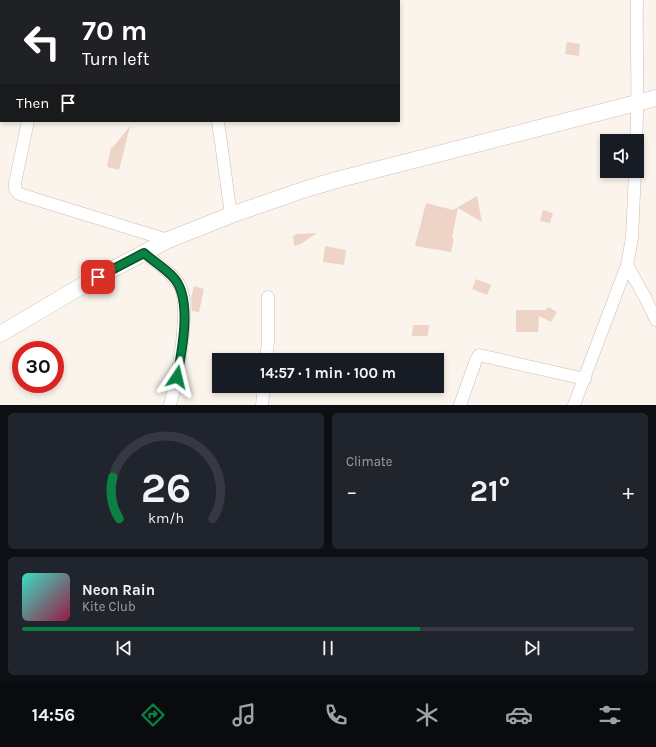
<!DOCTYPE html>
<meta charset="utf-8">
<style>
:root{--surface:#171b24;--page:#20242c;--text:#f1f3f6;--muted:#9ea1a6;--line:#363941;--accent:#0b8043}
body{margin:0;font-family:Karla,sans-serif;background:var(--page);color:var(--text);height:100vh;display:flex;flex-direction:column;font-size:15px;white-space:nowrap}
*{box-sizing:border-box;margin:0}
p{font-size:13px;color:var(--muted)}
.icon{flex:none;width:22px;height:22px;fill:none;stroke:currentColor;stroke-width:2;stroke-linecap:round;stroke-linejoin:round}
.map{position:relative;height:405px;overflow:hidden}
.sheet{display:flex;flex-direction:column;gap:8px;padding:8px;background:#0d0f14;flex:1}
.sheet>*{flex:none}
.banner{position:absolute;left:0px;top:0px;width:400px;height:122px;box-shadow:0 2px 6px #0003;background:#202124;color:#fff;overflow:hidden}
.buttons{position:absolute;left:600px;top:134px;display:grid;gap:8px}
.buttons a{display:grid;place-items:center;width:44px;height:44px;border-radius:0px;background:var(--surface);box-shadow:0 2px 6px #0003;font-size:20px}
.speed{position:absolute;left:12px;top:341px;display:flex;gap:8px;font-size:20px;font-weight:700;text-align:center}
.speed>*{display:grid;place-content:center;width:52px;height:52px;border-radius:50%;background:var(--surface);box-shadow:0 2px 6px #0003;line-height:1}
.speed .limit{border:6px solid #d22;background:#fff;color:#111}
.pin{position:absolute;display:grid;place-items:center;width:34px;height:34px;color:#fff;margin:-17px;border-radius:8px;box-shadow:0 2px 6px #0006}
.me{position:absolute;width:44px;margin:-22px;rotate:10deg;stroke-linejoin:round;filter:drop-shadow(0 0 3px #0008)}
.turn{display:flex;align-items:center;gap:14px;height:84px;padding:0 16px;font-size:18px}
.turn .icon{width:52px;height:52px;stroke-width:2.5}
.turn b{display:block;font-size:28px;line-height:34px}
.then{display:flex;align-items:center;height:38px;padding:0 16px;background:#0003;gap:8px;font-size:15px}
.big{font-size:30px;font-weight:700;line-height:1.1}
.sheet .widget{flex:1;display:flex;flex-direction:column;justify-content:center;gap:6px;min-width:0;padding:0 14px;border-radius:6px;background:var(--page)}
.sheet .dial{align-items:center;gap:0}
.dial svg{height:104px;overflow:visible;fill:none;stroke:var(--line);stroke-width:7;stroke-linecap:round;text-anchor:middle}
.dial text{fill:var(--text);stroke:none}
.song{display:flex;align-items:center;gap:12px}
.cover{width:48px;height:48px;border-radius:6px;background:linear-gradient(135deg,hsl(170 70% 55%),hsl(340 70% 35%))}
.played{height:4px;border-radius:2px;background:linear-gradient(90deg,var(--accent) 65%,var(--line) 65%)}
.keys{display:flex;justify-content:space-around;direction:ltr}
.heat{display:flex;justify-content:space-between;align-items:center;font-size:22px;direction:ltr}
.sheet .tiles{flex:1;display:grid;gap:8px;grid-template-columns:1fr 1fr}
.widget:last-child{grid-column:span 2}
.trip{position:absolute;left:212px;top:353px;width:232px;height:40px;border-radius:0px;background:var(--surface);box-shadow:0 2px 6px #0003;font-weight:700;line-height:40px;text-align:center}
.menu{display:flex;height:64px;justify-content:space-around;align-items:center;background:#090b0e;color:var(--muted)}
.menu .icon{width:28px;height:28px}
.menu .on{color:var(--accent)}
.menu b{font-size:18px;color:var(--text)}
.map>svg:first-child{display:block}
.building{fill:#edd4c7}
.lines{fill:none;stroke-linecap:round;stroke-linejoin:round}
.street-casing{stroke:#ccbcb3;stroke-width:13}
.secondary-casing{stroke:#d0beb3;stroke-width:17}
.street{stroke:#fff;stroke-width:12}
.secondary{stroke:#fff;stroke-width:16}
.route-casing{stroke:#07532c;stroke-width:10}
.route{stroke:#0b8043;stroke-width:7}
</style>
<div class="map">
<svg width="656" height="405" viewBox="0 0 656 405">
<rect width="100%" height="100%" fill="#fbf4ec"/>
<path class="building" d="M567 42 580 44 579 56 565 54Z
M130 126 119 170 107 167 111 147H113Z
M477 196 482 222 458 208 452 238H454L451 252 415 246 426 203 453 210Z
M543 210 553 213 550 223 540 221Z
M317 233 301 244 294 246 293 236 297 234Z
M325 246 346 250 344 265 323 262Z
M476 279 491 285 487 295 472 289Z
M194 286 204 289 199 312 192 311 191 298Z
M548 307 557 312 551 322 539 316 538 332H516V310H546Z
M413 325H429L428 336H412Z"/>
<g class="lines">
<defs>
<path id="street" d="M159 0 161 1
M181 0V1
M7 1V0
M0 13 1 11
M0 92H1
M28 121 15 183V189L19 194 168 240
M218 121 231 215
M636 141C639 94 636 47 637 0
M144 253C156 263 172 272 180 286 185 296 184 307 184 317 183 347 178 376 170 405
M627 265 646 299 656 320
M266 360 268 342V297
M262 405 264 386
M460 405 476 360 479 355 585 379
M574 405 627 265 632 238 635 171"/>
<path id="secondary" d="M0 334 85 284 168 240 231 215 306 189 340 179 656 98"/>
</defs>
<use href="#street" class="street-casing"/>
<use href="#secondary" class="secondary-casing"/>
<use href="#street" class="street"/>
<use href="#secondary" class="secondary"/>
</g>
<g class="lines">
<defs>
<path id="route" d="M98 277 144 253C153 261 165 268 173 277 193 297 182 351 177 377"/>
</defs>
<use href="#route" class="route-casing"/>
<use href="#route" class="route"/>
</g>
</svg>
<div class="buttons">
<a><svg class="icon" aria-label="sound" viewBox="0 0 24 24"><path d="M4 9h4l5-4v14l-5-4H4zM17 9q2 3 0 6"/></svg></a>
</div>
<div class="speed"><div class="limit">30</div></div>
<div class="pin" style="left:98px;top:277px;background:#d93025"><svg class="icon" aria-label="arrive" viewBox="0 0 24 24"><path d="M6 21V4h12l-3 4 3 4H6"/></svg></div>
<svg class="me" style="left:177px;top:377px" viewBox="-20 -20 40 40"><path d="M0-17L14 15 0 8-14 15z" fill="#0b8043" stroke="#fff" stroke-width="4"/></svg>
<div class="trip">14:57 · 1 min · 100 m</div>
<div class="banner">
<div class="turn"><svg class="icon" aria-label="left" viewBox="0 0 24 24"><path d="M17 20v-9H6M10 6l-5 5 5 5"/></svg><div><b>70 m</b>Turn left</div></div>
<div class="then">Then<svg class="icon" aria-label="arrive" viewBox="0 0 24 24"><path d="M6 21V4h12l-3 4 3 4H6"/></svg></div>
</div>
</div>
<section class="sheet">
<div class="tiles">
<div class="widget dial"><svg viewBox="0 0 100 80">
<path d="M14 69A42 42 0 1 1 86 69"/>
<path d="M14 69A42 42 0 0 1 9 37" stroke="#0b8043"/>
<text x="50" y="56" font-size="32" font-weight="700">26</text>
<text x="50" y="72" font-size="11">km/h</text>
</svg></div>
<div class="widget"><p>Climate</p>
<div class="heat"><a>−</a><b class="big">21°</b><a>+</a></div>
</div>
<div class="widget">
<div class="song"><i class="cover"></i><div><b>Neon Rain</b><p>Kite Club</p></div></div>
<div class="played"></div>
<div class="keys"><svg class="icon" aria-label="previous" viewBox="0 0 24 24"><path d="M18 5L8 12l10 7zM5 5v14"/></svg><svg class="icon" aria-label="pause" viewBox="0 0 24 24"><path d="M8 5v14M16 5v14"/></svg><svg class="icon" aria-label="next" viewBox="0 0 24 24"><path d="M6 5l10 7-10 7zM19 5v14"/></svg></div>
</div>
</div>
</section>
<nav class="menu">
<b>14:56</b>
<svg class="icon on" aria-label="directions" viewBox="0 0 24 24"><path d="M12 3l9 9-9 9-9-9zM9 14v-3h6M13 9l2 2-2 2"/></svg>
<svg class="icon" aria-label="music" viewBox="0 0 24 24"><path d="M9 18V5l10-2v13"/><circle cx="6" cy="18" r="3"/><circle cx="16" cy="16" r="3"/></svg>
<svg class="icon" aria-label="phone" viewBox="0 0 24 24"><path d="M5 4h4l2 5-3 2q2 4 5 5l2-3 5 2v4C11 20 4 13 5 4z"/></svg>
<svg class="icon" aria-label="climate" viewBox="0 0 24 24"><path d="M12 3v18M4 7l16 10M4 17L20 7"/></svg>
<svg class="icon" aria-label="car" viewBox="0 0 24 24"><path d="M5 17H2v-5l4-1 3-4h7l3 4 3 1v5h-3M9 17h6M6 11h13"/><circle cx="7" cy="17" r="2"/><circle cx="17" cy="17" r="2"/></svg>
<svg class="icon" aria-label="filters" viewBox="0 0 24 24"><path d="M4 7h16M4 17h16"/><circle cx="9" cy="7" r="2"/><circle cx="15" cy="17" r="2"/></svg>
</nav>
